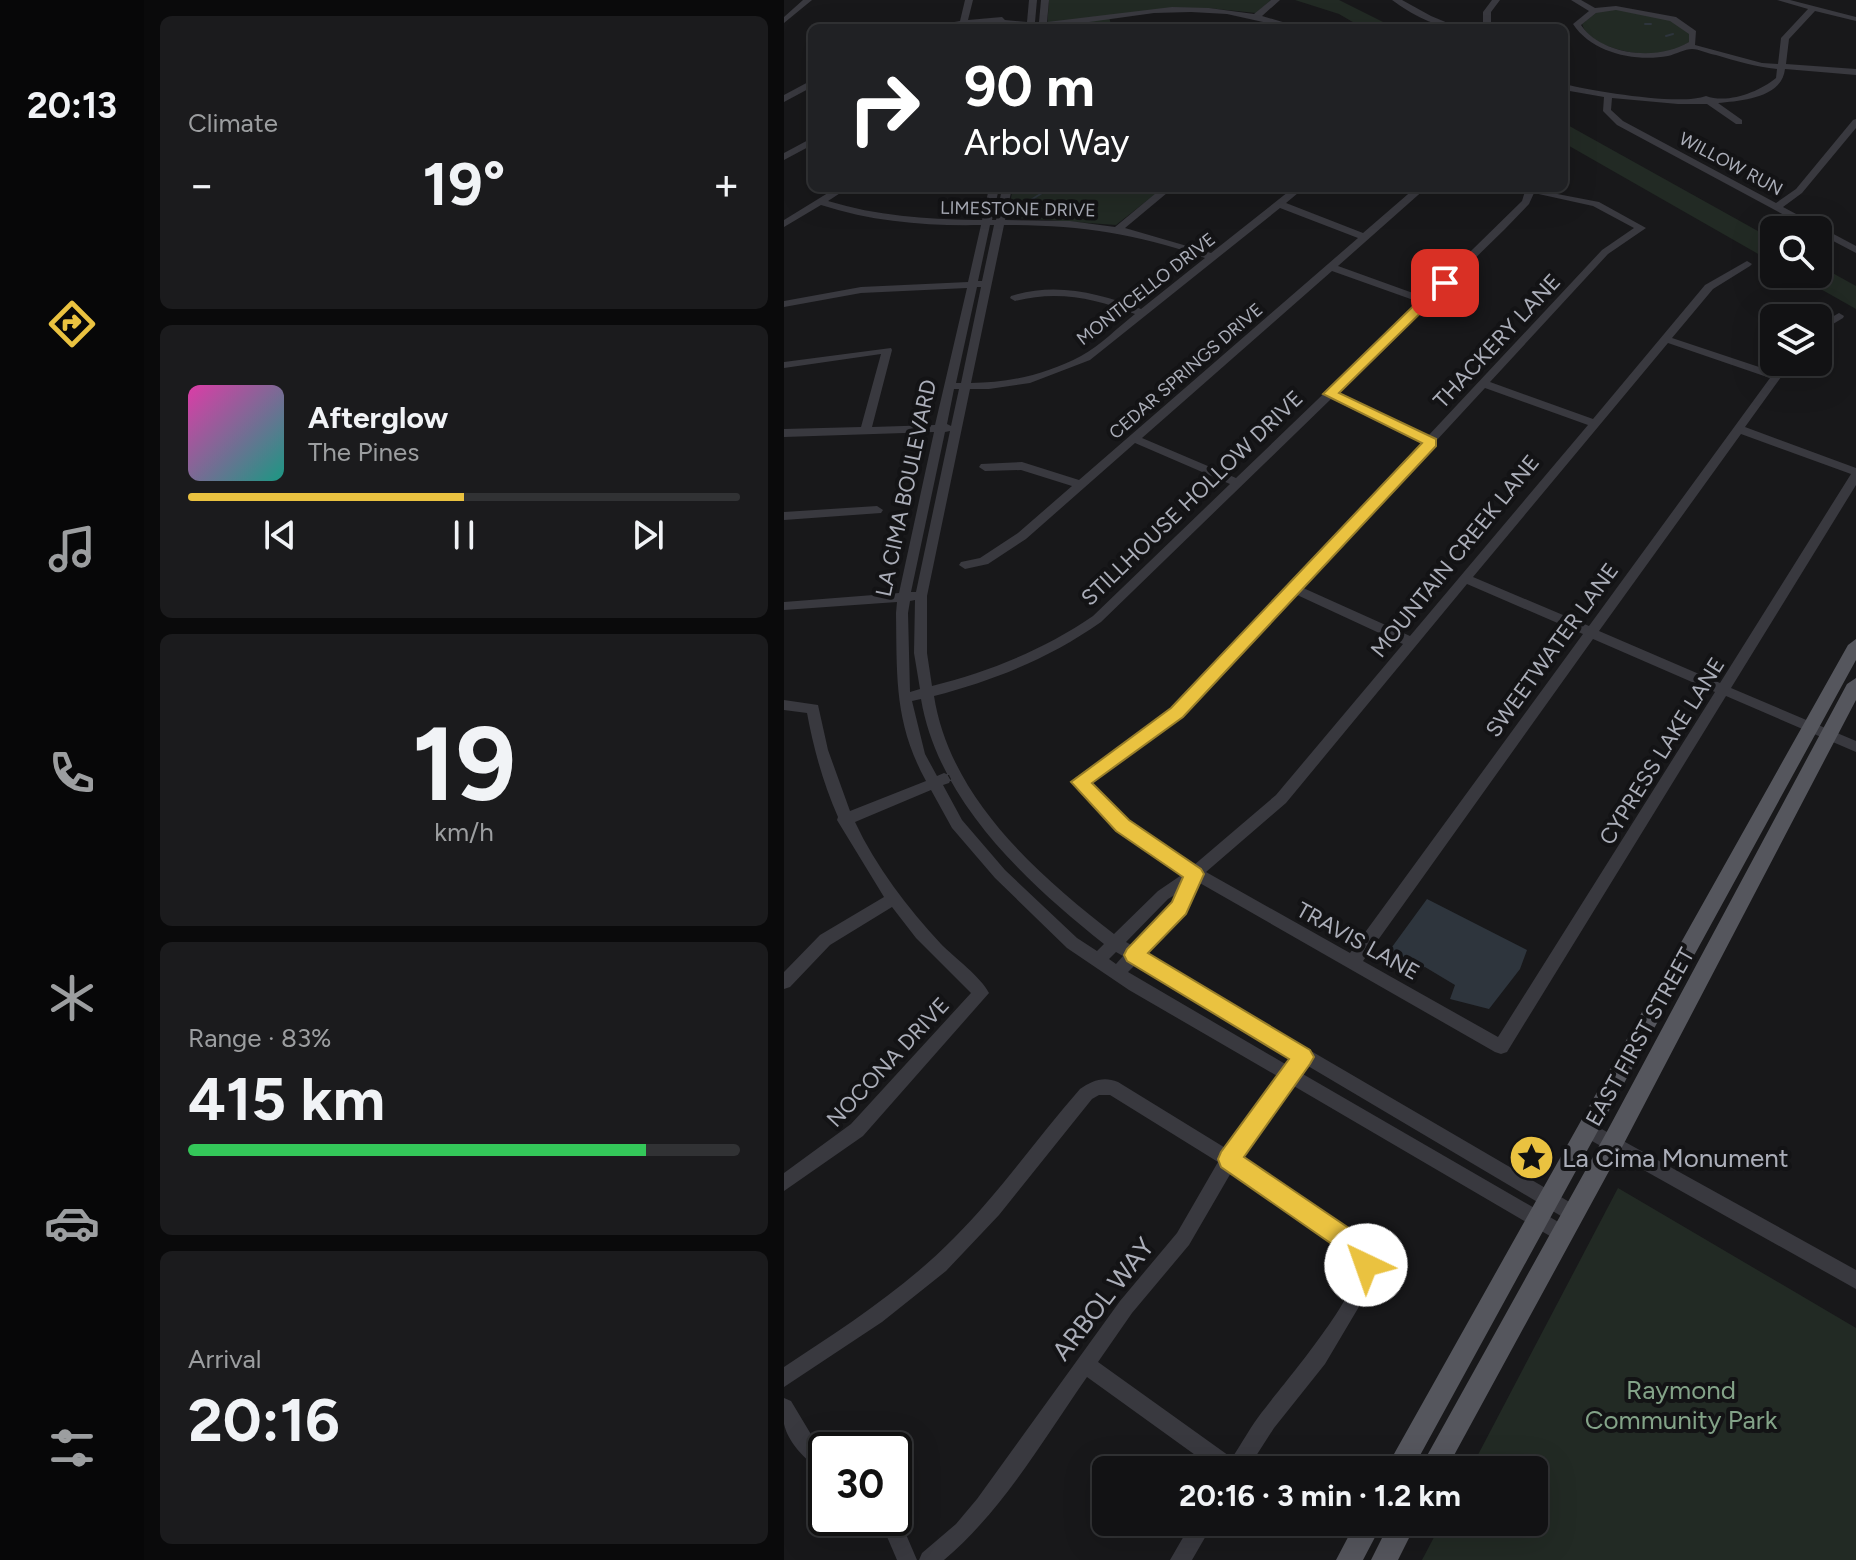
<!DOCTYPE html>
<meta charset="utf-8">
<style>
:root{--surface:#121214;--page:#1b1b1d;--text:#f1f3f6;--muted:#9c9ea0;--line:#313234;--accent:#eac240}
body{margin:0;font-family:Figtree,sans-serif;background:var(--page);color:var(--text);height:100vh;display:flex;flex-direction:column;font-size:30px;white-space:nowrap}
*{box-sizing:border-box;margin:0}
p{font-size:26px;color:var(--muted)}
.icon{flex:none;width:44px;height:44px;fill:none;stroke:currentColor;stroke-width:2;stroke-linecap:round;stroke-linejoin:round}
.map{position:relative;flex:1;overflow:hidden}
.sheet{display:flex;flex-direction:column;gap:16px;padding:16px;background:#0a0a0b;width:640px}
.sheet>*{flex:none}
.top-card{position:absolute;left:24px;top:24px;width:760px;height:168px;border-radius:12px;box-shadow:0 8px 32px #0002,0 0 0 2px var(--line);background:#202124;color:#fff;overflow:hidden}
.controls{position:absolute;left:976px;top:216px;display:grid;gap:16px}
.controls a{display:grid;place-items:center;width:72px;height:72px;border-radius:12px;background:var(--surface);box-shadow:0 8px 32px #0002,0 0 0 2px var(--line);font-size:40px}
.speed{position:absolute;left:24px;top:1432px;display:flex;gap:16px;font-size:40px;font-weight:700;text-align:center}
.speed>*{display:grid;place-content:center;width:104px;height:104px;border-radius:50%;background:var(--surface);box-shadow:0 8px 32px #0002,0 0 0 2px var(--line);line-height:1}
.speed .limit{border:4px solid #111;border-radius:12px;background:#fff;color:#111}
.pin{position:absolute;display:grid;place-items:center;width:68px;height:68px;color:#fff;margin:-34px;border-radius:16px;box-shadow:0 4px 12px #0006}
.me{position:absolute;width:88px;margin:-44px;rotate:318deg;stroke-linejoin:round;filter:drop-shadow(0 0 6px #0008)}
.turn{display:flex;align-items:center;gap:28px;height:168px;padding:0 24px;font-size:36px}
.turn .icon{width:104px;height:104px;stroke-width:2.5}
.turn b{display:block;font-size:56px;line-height:68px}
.big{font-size:60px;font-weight:700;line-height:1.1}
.sheet .widget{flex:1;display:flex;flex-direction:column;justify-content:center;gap:12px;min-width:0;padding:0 28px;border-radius:12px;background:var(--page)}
.sheet .dial{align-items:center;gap:0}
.dial b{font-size:104px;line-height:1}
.song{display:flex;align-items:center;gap:24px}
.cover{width:96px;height:96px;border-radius:12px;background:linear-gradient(135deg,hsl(320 70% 55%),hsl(170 70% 35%))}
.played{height:8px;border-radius:4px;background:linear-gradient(90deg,var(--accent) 50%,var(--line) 50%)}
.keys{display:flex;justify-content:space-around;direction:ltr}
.heat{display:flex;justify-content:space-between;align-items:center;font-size:44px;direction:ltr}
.charge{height:12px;border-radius:6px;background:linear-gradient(90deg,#34c759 83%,var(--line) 0)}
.trip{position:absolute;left:308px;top:1456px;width:456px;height:80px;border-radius:12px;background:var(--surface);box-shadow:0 8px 32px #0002,0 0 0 2px var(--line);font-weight:700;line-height:80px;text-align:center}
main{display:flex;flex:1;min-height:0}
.tabs{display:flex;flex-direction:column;width:144px;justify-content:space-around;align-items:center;background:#070708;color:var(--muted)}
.tabs .icon{width:56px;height:56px}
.tabs .current{color:var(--accent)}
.tabs b{font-size:36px;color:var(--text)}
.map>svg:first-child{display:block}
.green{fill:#222a24}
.water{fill:#2e353d}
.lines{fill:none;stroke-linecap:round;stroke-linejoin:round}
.stream{stroke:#2e353d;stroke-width:2}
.minor{fill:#39393f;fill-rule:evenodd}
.major{fill:#55565d;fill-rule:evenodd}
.route{fill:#eac240;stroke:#987e2a;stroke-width:2}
.labels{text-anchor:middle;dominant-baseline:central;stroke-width:8;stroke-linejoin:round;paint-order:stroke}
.far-street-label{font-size:18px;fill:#abaeb9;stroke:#131315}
.street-label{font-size:22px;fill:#abaeb9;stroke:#131315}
.near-poi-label{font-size:26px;fill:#abaeb9;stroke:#131315;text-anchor:start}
.near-street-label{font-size:26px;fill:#abaeb9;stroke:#131315}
.near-park-label{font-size:26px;fill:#83a388;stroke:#131315}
</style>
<main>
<nav class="tabs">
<b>20:13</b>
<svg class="icon current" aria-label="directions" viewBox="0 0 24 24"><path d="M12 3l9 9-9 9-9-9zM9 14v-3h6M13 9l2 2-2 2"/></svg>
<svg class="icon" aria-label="music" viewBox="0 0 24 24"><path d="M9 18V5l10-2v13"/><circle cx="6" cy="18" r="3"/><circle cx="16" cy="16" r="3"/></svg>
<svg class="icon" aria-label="phone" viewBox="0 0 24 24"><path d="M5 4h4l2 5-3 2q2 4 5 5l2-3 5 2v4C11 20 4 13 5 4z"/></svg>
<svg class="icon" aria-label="climate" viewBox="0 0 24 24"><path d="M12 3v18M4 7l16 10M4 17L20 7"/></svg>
<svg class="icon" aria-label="car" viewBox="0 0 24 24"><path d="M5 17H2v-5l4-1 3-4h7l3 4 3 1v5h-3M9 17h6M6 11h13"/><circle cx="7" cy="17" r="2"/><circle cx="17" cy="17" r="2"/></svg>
<svg class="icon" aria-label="filters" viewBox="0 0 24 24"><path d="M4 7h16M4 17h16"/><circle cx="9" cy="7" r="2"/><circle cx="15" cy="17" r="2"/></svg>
</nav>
<section class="sheet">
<div class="widget"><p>Climate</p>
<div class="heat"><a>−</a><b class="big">19°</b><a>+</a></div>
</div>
<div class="widget">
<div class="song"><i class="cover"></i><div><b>Afterglow</b><p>The Pines</p></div></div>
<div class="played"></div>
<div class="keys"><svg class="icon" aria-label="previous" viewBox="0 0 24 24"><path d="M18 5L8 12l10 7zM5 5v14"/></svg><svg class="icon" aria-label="pause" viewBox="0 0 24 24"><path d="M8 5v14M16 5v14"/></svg><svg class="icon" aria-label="next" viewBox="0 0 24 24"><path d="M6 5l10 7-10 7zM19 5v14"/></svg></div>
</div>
<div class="widget dial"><b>19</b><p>km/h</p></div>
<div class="widget"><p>Range · 83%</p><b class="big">415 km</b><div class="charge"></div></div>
<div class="widget"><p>Arrival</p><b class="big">20:16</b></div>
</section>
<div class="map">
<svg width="1072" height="1560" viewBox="0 0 1072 1560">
<rect width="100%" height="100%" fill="#18181a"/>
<path class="green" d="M265 0H487L472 13 423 8 325 17 328 28H263Z
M511 0H555L611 28H579L555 14Z
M834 9 888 20 906 33V42C899 45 891 51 884 53 861 57 806 50 798 24L813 12Z
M780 123 990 240V263L780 143Z
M229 188H379L332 225 223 217Z
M1034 265 1072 286V309L1010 274H1034Z
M834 1188 1072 1328V1560H638L658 1522H750V1470H686Z"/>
<path class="water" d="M643 899 743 950 736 969 705 1009 666 999 671 985 641 967 624 972 600 958Z"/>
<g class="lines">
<path class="stream" d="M861 24H867
M882 36 889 34
M242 203 266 188"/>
<path class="minor" d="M19 0H28L0 23V17Z
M181 0H189L184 20 218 17 221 20 243 22 245 0H253L251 22H255L257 0H265L263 22 388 7 425 8 470 14 487 0H496L478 16 519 28H506L443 14 407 12 370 13 262 28H242L209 22 161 28H136L176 21Z
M608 0H618L647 16 676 28C652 28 627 14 608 0Z
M708 0H716L707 12V28H699V12Z
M787 0H797L811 8 832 6 892 17 912 31 911 45 978 63 994 64 997 38 1024 9 993 0H1006L1072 17V21L1031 11 1005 39 1002 64 1072 69V75L1001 69C998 98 957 101 934 103L958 120V124H952L923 104H894L828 98 827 110 839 121 992 203 1012 189 1069 120 1072 119V128L1018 193 999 207 1072 246V253L1034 233V230H1028L833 125 819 111 820 97 780 90V84C809 91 896 106 922 96 944 104 975 92 992 78L993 69C972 67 952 61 932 55 925 54 915 49 908 49 901 49 892 54 884 56 851 62 808 53 789 24L805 11ZM832 10 886 21 905 34V42C875 61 818 56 797 25L812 13Z
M28 80V87L0 102V95Z
M28 138V145L0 160V153Z
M52 188H64L44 201C93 216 141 219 191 220H198L205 188H215L208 220H212L218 188H228L221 220 286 221 331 227 378 188H389L341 228 427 253 509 188H520L502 203 579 233 631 188H642L554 266 640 297 738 201 742 188 815 202 862 228 824 254 706 382 809 419 921 285 963 261 968 264 966 266 929 289 888 338 990 372 998 362H1008L961 427 1072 468V485L947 688 1072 741V752L942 696 723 1052 717 1054 711 1052 414 882 400 912 361 954 794 1207 797 1213 794 1219 788 1222 782 1219 352 964 344 972 503 1065 511 1061 517 1063 519 1068 517 1073 783 1227 786 1233 783 1239 777 1242 771 1239 508 1085 457 1157 576 1240 585 1250 591 1270 576 1305 541 1364 490 1428 463 1470H432L303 1377C259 1440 219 1510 160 1560H135L138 1553 172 1524 193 1499 336 1301 393 1233 434 1162 326 1095H315L308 1099 215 1215 162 1271 98 1322 0 1387V1367C59 1328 120 1289 170 1238 216 1192 253 1138 296 1089 308 1081 319 1076 334 1082L443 1149 495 1077 345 990 283 948 211 878 168 828 147 790 71 822C92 867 123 907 157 944 171 958 196 976 205 993L79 1136 0 1191V1173L67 1124 187 993 132 938 108 907 46 945 6 987 0 989V972L36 935 100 897 53 820 54 817C39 783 30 750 23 713L0 710V700L34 705 44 750 66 811 142 781C110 723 113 676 112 613L113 602 0 610V602L115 593 150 432 0 437V429L77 427 97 354 0 368V362L107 348 108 350 88 427 151 425 183 288 77 293 0 307V301L77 287 184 282 197 225C142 226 90 222 37 205L0 227V220ZM750 193 809 206 850 228 818 250 644 436 553 393 721 229 745 204ZM496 208 574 238 295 480 238 462 197 464 195 467 201 471 237 470 288 486 234 533 196 558 177 562 175 565 181 569 204 564 242 539 351 443 446 484 309 616C259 650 207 671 148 686L143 653V596L186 389H205L246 383 306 360ZM206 225H210L198 281H194ZM220 225C292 225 353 233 421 258L357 309C314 293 272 282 227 296L226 298 231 301C273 290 311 298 351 314 334 327 316 346 297 356 263 374 225 383 187 383ZM548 271 635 302 452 478 358 438ZM193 287H197L177 383H172ZM884 343 986 378 805 626 689 577ZM701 388 804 425 626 636 517 587ZM170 389H175L167 426 163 424ZM547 399 638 442 388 709 291 778 289 782 291 786C327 823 354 848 399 874L374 891 330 934C253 874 166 798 150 696 211 680 266 658 317 622ZM166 431 132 592H127L161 432ZM957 434 1067 474 936 683 815 631ZM683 584 799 634 566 953 422 872 502 803ZM511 594 619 644 492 795 410 865C367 841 340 818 305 783L398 717ZM131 600 130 653 136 689 126 692 124 613 126 601ZM809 639 931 692 714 1037 579 961ZM137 699C154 801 243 883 320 944L313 951 293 938 221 870 178 820 159 785 165 783 167 779 165 775 160 773 153 776 141 754 128 701ZM394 893 389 904 349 946 342 942 384 899ZM332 952 339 956 332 964 325 959ZM448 1171 564 1252C568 1257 573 1261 573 1268 573 1298 499 1385 478 1412 467 1426 458 1443 448 1458L314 1362 348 1313 405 1245Z
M1055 313 1060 316 1059 318 1034 333V325Z
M93 506 99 510 97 513 0 520V512Z
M805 1122 1072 1270V1289L799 1136 797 1130 799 1124Z
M0 1398 7 1401 28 1436 43 1450 42 1472C25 1465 4 1443 0 1424 0 1417 0 1407 0 1398Z
M110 1510 112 1511 133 1560H113L95 1518H110Z
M408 1522H430L408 1560H386Z"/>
<path class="major" d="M1072 639V660L628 1470H601L1064 645Z
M1072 678V700L836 1151 662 1470H635L820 1137 1063 684Z
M572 1522H599L579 1560H552Z
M606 1522H633L614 1560H587Z"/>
</g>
<path class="route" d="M656 280 667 283 555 393 652 439V446L399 717 308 783 345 820 417 869 420 874 402 914 364 953 526 1050 530 1057 526 1064 460 1157 578 1237 593 1265 590 1273 582 1277 573 1273 562 1254 437 1167 434 1159 437 1152 505 1059 343 961 340 955 343 949 388 902 399 877 332 831 287 782 387 708 638 443 539 394Z"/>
<defs>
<symbol id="sight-disc" viewBox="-11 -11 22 22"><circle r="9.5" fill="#eac240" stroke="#131315"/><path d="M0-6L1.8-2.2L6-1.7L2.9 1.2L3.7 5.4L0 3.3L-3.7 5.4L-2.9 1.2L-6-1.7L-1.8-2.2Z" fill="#111"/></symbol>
</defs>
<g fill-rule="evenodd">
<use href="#sight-disc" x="722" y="1132" width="51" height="51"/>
</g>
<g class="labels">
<g class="far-street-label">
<text transform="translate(947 164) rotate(28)">WILLOW RUN</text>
<text transform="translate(234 209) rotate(1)">LIMESTONE DRIVE</text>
<text transform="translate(362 289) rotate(-38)">MONTICELLO DRIVE</text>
<text transform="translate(402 371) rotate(-41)">CEDAR SPRINGS DRIVE</text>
</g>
<g class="street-label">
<text transform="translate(713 341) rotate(-47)">THACKERY LANE</text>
<text transform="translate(122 488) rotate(-78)">LA CIMA BOULEVARD</text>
<text transform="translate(408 498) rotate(-44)">STILLHOUSE HOLLOW DRIVE</text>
<text transform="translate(671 556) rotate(-51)">MOUNTAIN CREEK LANE</text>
<text transform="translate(768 650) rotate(-54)">SWEETWATER LANE</text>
<text transform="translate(878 751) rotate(-58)">CYPRESS LAKE LANE</text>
<text transform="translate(574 941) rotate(29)">TRAVIS LANE</text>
<text transform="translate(856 1037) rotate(-61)">EAST FIRST STREET</text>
<text transform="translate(104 1062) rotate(-47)">NOCONA DRIVE</text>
</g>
<g class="near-poi-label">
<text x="778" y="1158">La Cima Monument</text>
</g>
<g class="near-street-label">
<text transform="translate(319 1299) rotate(-52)">ARBOL WAY</text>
</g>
<g class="near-park-label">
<text x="897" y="1390">Raymond<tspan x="897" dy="30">Community Park</tspan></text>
</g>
</g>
</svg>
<div class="controls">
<a><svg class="icon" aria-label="search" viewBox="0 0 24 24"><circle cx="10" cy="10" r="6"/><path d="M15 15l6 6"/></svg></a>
<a><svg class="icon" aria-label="layers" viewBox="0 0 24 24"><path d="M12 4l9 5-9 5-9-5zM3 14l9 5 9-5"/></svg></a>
</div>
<div class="speed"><div class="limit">30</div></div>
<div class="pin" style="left:661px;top:283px;background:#d93025"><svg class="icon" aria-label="arrive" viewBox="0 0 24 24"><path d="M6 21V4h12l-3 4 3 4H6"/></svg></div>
<svg class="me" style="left:582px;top:1265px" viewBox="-20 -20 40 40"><circle r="19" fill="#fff"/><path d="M0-13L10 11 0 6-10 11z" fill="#eac240"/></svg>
<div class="trip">20:16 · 3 min · 1.2 km</div>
<div class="top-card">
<div class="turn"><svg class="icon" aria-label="right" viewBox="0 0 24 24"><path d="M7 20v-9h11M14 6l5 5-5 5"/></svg><div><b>90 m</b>Arbol Way</div></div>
</div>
</div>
</main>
